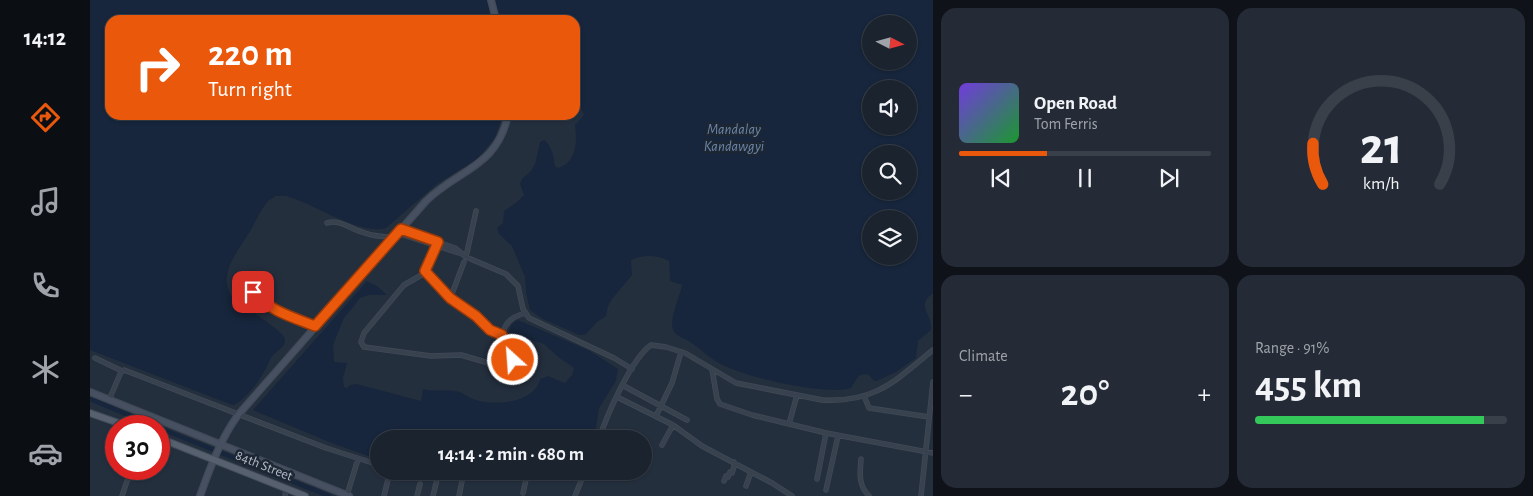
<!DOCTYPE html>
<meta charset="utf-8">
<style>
:root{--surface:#1b232e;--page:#242b36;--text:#f1f3f6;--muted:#a0a4aa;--line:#39404a;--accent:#ea580c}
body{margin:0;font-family:"Alegreya Sans",sans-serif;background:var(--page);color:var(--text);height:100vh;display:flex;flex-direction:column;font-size:19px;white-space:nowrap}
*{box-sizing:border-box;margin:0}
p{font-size:16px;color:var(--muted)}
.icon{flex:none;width:28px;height:28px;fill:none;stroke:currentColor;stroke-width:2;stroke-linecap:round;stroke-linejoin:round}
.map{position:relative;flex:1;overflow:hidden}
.side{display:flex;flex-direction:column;gap:8px;padding:8px;background:#0f1319;width:600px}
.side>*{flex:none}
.guide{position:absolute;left:15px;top:15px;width:475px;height:105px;border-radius:15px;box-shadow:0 1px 4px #0004,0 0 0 1px var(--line);background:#ea580c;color:#fff;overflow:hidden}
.needle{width:32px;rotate:96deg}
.buttons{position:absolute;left:772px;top:15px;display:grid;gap:10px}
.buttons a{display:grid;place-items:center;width:55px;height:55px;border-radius:50%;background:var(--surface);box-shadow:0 1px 4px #0004,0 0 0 1px var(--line);font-size:25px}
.speed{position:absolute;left:15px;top:415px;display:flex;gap:10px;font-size:25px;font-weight:700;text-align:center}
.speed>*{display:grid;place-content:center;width:65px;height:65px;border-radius:50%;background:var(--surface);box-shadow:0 1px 4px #0004,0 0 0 1px var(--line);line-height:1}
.speed .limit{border:8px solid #d22;background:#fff;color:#111}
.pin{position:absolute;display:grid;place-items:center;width:42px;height:42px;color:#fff;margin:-21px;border-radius:10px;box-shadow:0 2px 8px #0006}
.me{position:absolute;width:55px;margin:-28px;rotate:334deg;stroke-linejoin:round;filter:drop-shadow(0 0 4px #0008)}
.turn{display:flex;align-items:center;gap:18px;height:105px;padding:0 20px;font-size:22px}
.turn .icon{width:65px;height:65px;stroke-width:2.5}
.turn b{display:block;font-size:35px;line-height:42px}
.big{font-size:38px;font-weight:600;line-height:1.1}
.side .card{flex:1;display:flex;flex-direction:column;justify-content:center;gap:8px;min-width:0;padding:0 18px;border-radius:15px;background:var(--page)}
.side .dial{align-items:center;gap:0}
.dial svg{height:130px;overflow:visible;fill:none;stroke:var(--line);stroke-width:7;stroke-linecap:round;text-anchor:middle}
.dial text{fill:var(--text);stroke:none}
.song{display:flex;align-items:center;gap:15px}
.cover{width:60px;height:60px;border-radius:8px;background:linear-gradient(135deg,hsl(260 70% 55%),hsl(130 70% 35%))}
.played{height:5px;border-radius:2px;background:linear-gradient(90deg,var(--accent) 35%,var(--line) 35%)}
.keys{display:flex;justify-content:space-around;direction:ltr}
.heat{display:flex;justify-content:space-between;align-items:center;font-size:28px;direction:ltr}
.charge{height:8px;border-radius:4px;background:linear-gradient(90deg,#34c759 91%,var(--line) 0)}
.side .tiles{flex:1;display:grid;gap:8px;grid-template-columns:repeat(2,1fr)}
.trip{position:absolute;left:280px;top:430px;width:282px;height:50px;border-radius:25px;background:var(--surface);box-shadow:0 1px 4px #0004,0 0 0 1px var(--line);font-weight:600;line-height:50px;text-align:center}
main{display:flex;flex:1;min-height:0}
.tabs{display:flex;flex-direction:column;width:90px;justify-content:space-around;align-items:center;background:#0b0e12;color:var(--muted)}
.tabs .icon{width:35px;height:35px}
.tabs .selected{color:var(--accent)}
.tabs b{font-size:22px;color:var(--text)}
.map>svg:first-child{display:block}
.water{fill:#17263c;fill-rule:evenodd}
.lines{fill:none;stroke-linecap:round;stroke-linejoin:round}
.canal{stroke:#17263c;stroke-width:4.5}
.street-casing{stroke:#414a57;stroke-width:5.5}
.secondary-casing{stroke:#414a57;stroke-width:8}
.primary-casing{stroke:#414a57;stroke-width:8}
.street{stroke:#38414e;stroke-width:4}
.secondary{stroke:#465061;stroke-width:5.5}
.primary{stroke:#56606e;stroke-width:6}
.route-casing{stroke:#983908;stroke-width:12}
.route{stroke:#ea580c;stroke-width:9}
.labels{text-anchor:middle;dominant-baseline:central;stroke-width:5;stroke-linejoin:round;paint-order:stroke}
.street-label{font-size:14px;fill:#b4bcc9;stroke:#1d2633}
.water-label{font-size:15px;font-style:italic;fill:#6d86a8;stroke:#1d2633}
</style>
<main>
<nav class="tabs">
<b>14:12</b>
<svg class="icon selected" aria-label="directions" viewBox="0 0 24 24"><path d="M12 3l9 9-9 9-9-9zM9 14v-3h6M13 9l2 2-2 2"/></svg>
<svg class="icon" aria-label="music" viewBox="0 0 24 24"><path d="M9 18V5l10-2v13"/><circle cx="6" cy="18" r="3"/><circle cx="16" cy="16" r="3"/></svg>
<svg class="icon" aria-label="phone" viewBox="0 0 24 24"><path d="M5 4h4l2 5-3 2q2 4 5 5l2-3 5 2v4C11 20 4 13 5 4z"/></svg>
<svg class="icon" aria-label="climate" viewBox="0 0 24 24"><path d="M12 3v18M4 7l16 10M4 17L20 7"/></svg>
<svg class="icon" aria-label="car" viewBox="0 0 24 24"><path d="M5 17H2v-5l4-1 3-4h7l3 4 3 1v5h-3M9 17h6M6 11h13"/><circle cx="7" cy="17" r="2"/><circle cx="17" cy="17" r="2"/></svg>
</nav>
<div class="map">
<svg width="843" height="496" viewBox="0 0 843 496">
<rect width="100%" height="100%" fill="#242f3e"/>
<path class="water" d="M0 0H843V293C825 306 843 314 841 330L828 341 826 358 806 372 787 381H784L779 375C767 372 767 380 761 388 737 396 661 378 637 367 622 361 612 350 599 341 593 338 586 336 583 330 579 319 590 296 592 285L580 281 579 261C567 255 554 254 541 260L542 275 522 299 518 306 516 316 507 322 495 335H489L453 319 440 310 436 292 435 277 422 246 409 234 407 228 413 223 414 211 427 202 434 195 430 184 432 179 441 171 445 164 450 142 454 140C462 146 464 157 465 166L468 168C487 162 487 142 485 125L494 115 492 110 485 104V20H20V115H413L405 138 387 159 347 184 296 228C270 236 223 203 196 196H186L178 201C171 209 167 219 162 228 150 249 124 276 144 299 154 307 189 328 194 337 199 347 184 351 181 358 172 377 163 392 146 404L143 405 129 400 0 350ZM781 24H819V61H781ZM781 89H819V126H781ZM781 154H819V191H781ZM781 219H819V256H781Z
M277 281 287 286 297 295H279L270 298 264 306 254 318 243 345 244 362 257 363 253 378 254 387 257 388 260 385 267 384 331 401 333 389C343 392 354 389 365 391 373 392 378 398 386 400 405 406 445 403 450 379L458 376 475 383 482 375 484 368 467 356 454 344 433 337 419 335C419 328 421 323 428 320L500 351 528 369 526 381 509 408 506 428 500 439H289V460L239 442 163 410Z"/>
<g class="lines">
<path class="canal" d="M0 399 65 426
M69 428 239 496"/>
<defs>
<path id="street" d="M237 223C250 219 260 229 272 232 282 236 293 237 304 237
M311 229 365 248 376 257 416 274 428 286 433 309 439 318 524 358 542 369
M307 233 372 254
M347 242 335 273 314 285 274 333 271 342 274 347 341 356 371 355 416 368 422 364C424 348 406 345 415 327 420 318 426 316 435 313
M376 257 386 211
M335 271 360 299 386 316 400 330 412 335
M155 284C180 310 193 314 225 326
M360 299 374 262
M5 358 32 371
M622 369 627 399 630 404 662 415 736 433 843 453
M532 385 597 420
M774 396 779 408 839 417
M527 397 583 425 612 446 682 483 702 496
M19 400 31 372 34 370 236 448 289 465
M566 416 582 383 591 352
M699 424 707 395
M509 439C517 415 541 359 561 345L576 347 595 353 646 383 732 400C785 403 805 381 843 350
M572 445 583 425
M771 459C770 473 768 485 779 496
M406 474 407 471
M727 479 736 433
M634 481 636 476 638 477 640 472 642 473 644 467V462
M656 486 661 472
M736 490 748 436
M433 493 438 471
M257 495 268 459
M32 496 41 469
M195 496 196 488
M294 496 300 471
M327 496 330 484
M343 496 349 471
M369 496 374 471
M485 496 495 471
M831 496 843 382"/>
<path id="secondary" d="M401 0 406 20
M0 392 259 496
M110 496C120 468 130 440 148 415L336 201C369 169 407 167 418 115"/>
<path id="primary" d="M0 413 37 426
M69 438 215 496"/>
</defs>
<use href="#street" class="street-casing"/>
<use href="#secondary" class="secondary-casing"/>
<use href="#primary" class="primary-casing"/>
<use href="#street" class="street"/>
<use href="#secondary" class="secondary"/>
<use href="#primary" class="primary"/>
</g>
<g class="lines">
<defs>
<path id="route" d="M163 292C180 311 202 317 225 326L311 229 348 242 335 271 360 298 386 316 400 330 412 335V339L423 360"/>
</defs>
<use href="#route" class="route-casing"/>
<use href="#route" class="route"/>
</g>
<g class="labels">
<g class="street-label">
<text transform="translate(174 466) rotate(22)">84th Street</text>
</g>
<g class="water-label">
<text x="644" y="129">Mandalay<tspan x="644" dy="17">Kandawgyi</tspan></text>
</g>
</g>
</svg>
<div class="buttons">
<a><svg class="needle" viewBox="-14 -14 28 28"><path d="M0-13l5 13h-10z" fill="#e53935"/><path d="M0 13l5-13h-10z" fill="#a0a4aa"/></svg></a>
<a><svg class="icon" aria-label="sound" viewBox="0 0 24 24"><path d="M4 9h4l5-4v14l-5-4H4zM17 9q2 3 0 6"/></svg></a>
<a><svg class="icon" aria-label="search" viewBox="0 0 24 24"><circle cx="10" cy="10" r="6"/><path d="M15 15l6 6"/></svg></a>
<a><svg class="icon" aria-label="layers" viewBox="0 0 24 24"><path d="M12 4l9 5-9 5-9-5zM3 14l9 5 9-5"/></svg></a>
</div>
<div class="speed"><div class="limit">30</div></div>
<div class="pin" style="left:163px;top:292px;background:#d93025"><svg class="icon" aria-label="arrive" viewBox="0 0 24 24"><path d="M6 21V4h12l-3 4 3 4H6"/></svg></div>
<svg class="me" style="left:423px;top:360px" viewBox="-20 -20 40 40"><circle r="17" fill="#ea580c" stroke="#fff" stroke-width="3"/><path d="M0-11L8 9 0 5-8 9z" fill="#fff"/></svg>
<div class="trip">14:14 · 2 min · 680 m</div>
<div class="guide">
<div class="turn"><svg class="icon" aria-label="right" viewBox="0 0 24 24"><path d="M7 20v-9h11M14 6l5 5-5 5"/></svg><div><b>220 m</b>Turn right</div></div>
</div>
</div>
<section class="side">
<div class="tiles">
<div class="card">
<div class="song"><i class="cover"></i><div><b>Open Road</b><p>Tom Ferris</p></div></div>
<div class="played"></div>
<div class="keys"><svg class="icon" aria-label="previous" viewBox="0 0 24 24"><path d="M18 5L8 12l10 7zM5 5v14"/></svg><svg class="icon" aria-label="pause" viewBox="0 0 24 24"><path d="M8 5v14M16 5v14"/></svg><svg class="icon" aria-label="next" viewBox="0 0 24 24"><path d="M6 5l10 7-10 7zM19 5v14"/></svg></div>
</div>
<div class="card dial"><svg viewBox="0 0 100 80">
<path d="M14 69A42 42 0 1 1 86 69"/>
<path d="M14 69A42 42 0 0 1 8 44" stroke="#ea580c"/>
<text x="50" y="56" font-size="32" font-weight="700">21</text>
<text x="50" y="72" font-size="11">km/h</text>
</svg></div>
<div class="card"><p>Climate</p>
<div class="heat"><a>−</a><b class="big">20°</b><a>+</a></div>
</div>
<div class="card"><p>Range · 91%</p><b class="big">455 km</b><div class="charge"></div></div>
</div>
</section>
</main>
